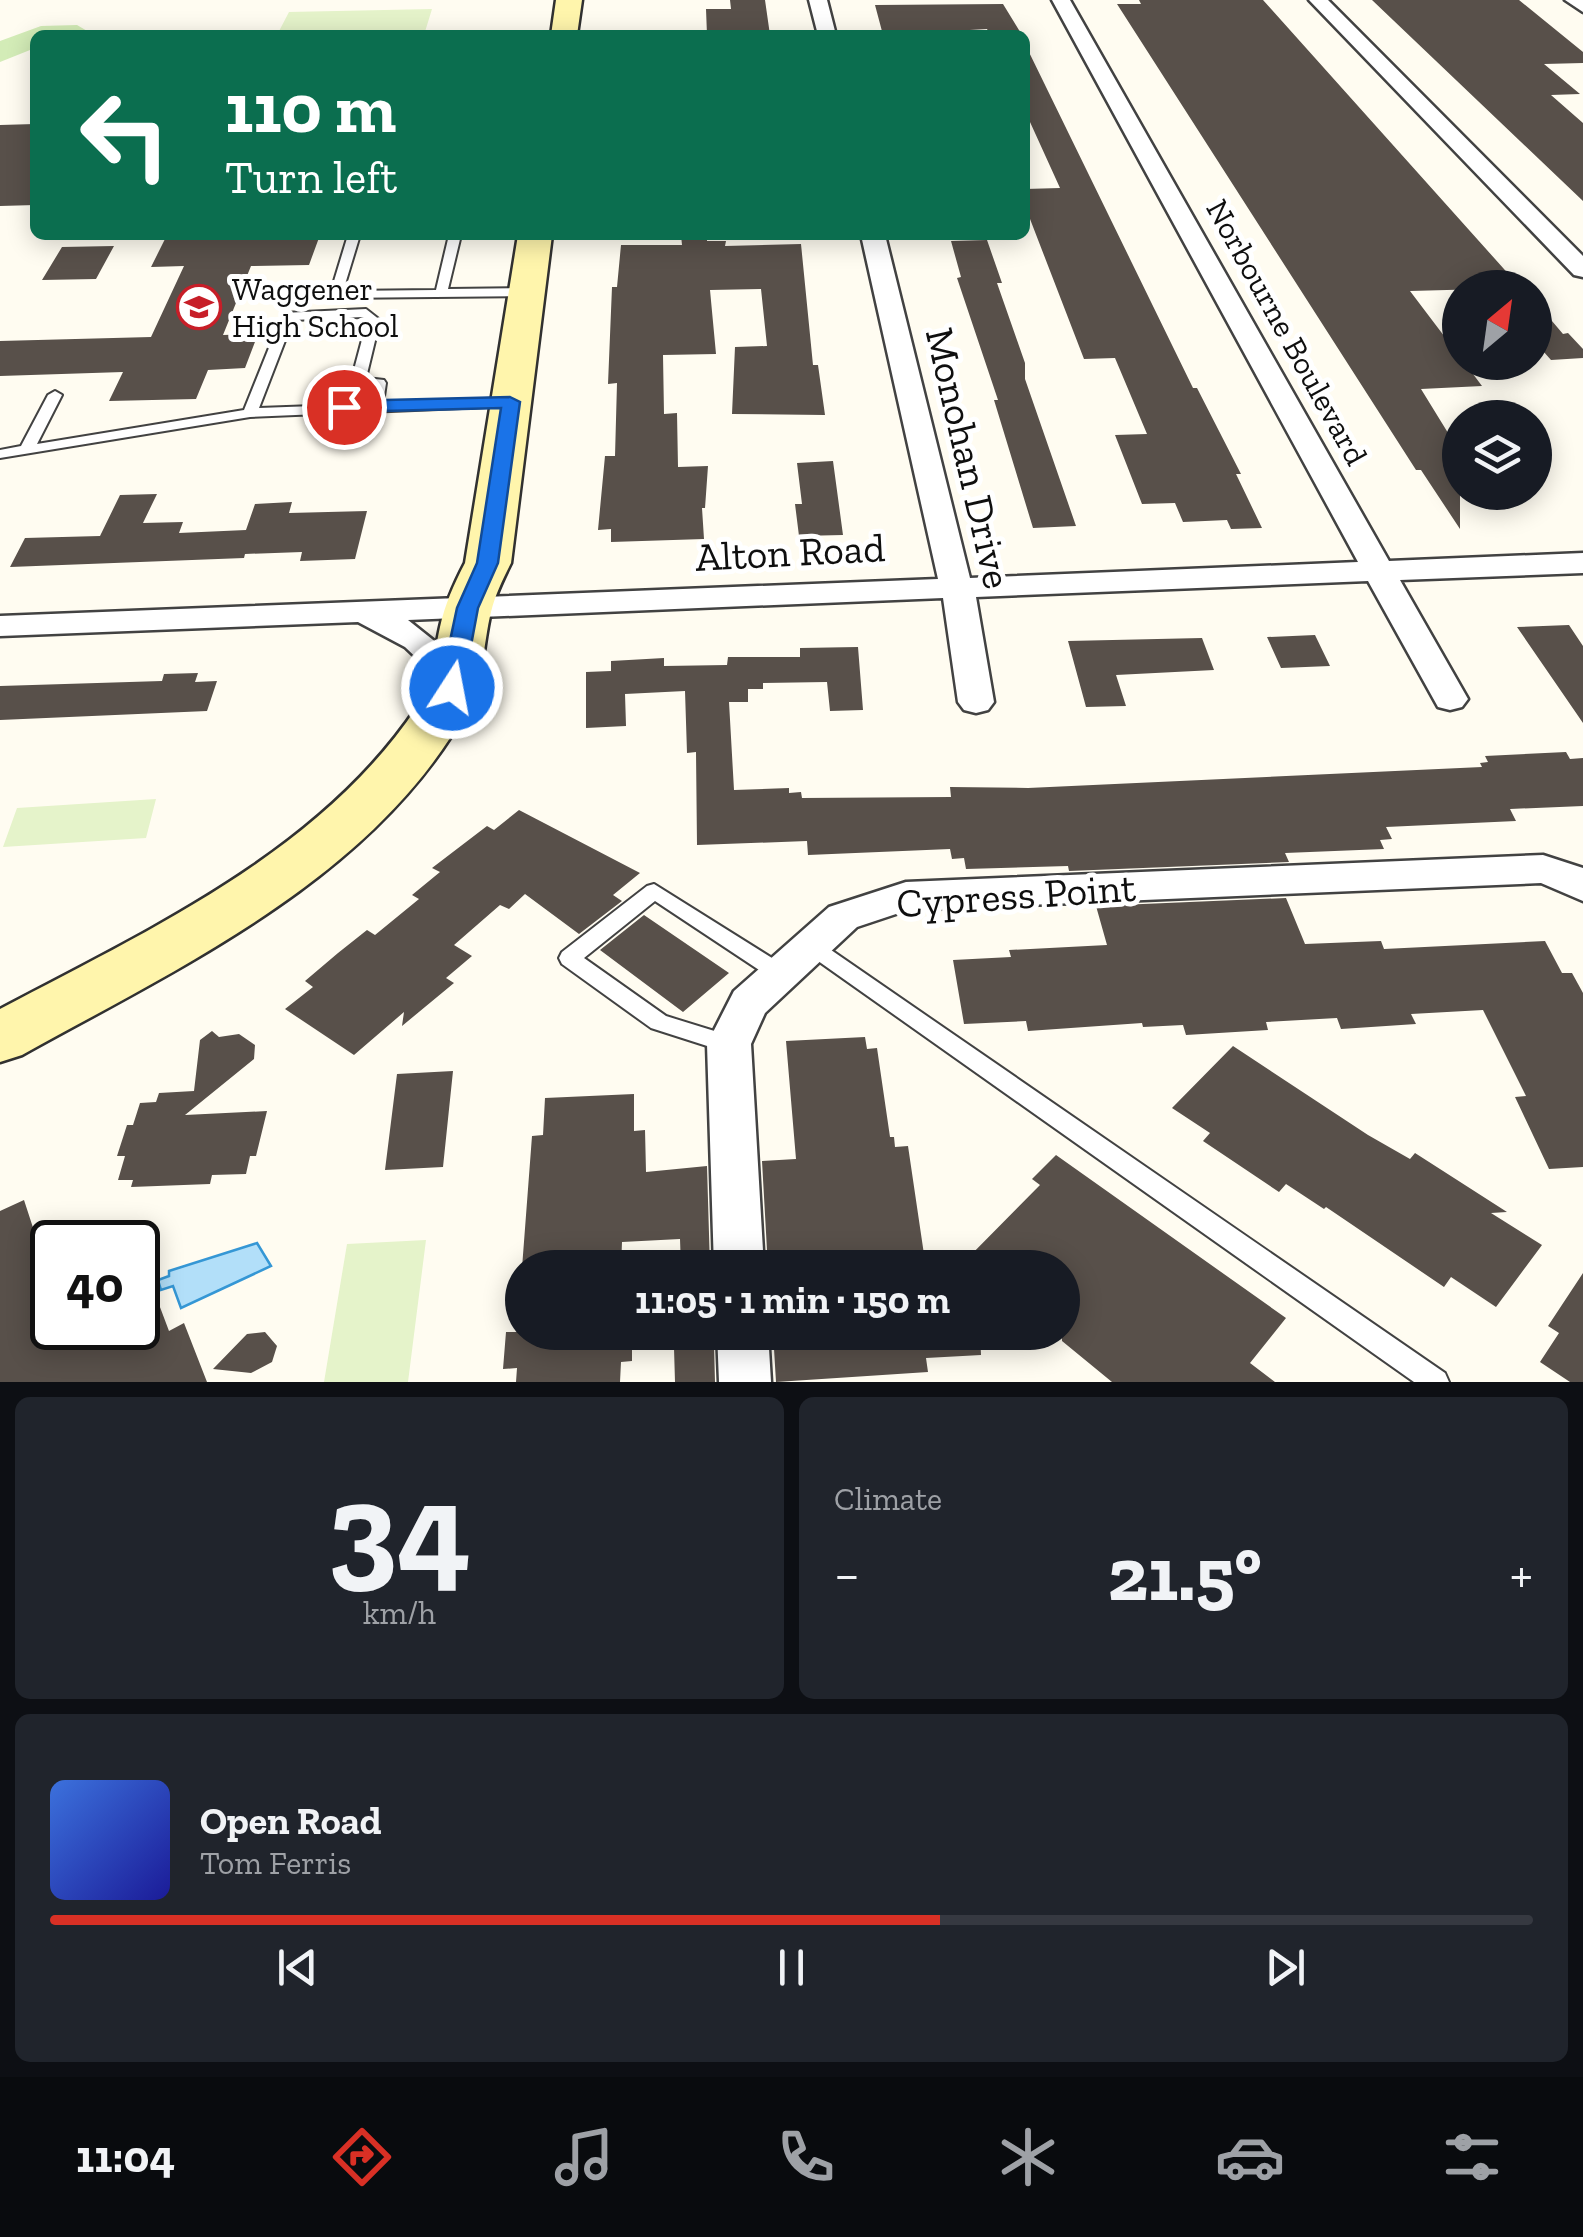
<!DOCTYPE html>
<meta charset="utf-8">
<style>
:root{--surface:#171b24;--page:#20242c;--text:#f1f3f6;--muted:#9ea1a6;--line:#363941;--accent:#d93025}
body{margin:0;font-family:"Zilla Slab",serif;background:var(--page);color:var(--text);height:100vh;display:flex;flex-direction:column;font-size:38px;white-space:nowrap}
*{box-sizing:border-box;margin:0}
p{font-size:32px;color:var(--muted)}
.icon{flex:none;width:55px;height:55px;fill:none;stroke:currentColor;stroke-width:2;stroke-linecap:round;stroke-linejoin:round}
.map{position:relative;height:1382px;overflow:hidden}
.sheet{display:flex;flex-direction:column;gap:15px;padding:15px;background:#0d0f14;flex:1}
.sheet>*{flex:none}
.banner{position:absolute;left:30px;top:30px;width:1000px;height:210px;border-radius:15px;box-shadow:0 5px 25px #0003;background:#0b6e4f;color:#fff;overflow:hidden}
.needle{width:65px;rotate:29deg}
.buttons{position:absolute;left:1442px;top:270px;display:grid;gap:20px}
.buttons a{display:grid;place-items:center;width:110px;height:110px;border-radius:50%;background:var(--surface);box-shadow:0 5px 25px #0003;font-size:50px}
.speed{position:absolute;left:30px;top:1220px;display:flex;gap:20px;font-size:50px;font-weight:700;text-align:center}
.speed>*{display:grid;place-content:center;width:130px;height:130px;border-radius:50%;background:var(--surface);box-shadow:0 5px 25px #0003;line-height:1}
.speed .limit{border:5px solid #111;border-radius:15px;background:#fff;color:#111}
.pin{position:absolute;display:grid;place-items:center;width:85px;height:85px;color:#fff;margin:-42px;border:5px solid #fff;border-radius:50%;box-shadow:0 2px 10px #0007}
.me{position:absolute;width:110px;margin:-55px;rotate:11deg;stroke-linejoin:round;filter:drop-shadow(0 0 8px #0008)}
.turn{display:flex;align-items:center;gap:35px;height:210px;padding:0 30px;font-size:45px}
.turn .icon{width:130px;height:130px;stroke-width:2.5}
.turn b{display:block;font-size:70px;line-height:85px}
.big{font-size:75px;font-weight:700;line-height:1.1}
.sheet .card{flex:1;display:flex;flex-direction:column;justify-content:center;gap:15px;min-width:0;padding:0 35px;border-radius:15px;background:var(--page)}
.sheet .dial{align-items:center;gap:0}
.dial b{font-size:130px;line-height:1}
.song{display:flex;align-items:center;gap:30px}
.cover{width:120px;height:120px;border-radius:15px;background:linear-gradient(135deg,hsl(220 70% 55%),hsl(240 70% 35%))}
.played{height:10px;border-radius:5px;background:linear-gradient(90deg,var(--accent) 60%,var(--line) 60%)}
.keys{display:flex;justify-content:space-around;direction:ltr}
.heat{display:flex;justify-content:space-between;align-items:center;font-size:55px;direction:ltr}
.sheet .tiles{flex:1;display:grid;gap:15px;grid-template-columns:1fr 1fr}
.card:last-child{grid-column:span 2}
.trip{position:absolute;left:505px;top:1250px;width:575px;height:100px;border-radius:50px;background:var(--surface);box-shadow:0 5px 25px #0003;font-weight:700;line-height:100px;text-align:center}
.tabs{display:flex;height:160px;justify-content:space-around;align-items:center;background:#090b0e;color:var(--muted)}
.tabs .icon{width:70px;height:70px}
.tabs .on{color:var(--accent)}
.tabs b{font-size:45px;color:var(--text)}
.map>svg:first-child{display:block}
.green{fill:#d3ecb7}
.pitch{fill:#e5f3ca}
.water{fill:#b2dff9;stroke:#3597d5;stroke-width:2.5}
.building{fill:#58504a}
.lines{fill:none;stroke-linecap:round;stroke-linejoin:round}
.lane-casing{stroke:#424242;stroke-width:4}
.street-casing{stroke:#424242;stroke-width:5}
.secondary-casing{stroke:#313131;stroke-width:5}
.lane{fill:#fff;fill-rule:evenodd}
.street{fill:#fff;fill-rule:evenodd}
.secondary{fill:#fff5ac;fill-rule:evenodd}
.route{fill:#1a73e8;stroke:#114b97;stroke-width:2.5}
.labels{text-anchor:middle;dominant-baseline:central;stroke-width:10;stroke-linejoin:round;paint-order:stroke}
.far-poi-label{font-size:32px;fill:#0f0f0f;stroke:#fff;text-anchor:start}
.far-street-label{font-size:32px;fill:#0f0f0f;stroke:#fff}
.street-label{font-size:40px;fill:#0f0f0f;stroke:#fff}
</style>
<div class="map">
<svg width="1583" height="1382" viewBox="0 0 1583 1382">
<rect width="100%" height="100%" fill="#fffcf1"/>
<path class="green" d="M77 25 94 35H35V48L0 62V41L41 26Z"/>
<path class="pitch" d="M432 9 424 35H277L289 12Z
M156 799 146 838 3 847 17 808Z
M426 1240 408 1382H324L347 1244Z"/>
<path class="water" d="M257 1243 271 1266 181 1308 173 1286 161 1290 158 1280 169 1276V1271Z"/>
<path class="building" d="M730 0H765L770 35H707L706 9H731Z
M1139 0H1263L1521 288 1410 291 1460 357V362H1464L1482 386 1421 389 1453 441H1460V529L1421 470H1416L1117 4H1141Z
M1372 0H1519L1583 52V63L1544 64 1580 94 1551 95 1583 123V201Z
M1003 4 1022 35H990L987 29 883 35 875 5Z
M1025 44 1193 388H1197L1241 474H1236L1262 528 1231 529 1227 520 1183 522 1175 503 1142 504 1115 435 1147 434 1115 358 1084 359 1025 206V189L1060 188 1025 111Z
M35 124V205L0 206V125Z
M167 235H320L309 265 251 266 223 335 258 334 245 368 208 370 196 399 109 401 123 372 0 376V341L151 337 184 266 151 267Z
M681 235H707V241H726L725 246 801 244 813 365H818L825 415 732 414 735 347 767 346 761 289 710 290 716 354 663 355 664 414 677 413 678 467 708 466 705 508H702L704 539 611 542V529L598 530 605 456H615L617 383 608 384 612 287H617L621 245H682Z
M987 240 1002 283H997L1025 363V379L1076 526 1033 528 994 400H998L957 278 961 277 951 241Z
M114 246 96 279 42 280 62 247Z
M1535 301 1563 334 1568 333 1583 349V358L1551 360 1535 342Z
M833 461 843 535 799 536 795 504H802L797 463Z
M157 494 143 523 183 522 179 533 246 530 255 504 292 502 289 513 367 511 355 559 300 561 302 552 245 554 244 558 10 567 25 538 100 536 120 495Z
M1569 625 1583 646V723L1517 627Z
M1315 635 1330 666 1281 668 1267 637Z
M1202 638 1214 670 1116 675 1126 706 1086 707 1068 641Z
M858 647 863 710 830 711 827 682 763 683V689H748V702H729L734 790 789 788V793L801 792 802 798 951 797 950 787 1028 788 1482 767 1480 763 1488 762 1485 756 1566 752 1570 759 1583 758V806L1510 809 1516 821 1386 827 1392 839 1380 840 1384 849 1285 853 1289 862 1069 871 1068 866 966 869 964 858 952 859 950 849 808 855 807 841 697 845 696 752 687 753 685 691 625 694 626 726 586 728V672L611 671V661L664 658V666L727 665 728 657H800V648Z
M198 673 195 682 217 681 207 711 0 720V686L162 681 164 674Z
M519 810 640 873 613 895 622 901 579 934 525 894 509 909 500 905 454 945 472 956 446 978 454 983 402 1026 404 1012 354 1055 285 1009 313 987 305 981 338 953 367 930 375 935 419 899 412 895 440 872 432 868 487 826 494 830Z
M1286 898 1305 944 1381 941 1384 949 1545 941 1562 973H1572L1583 993V1167L1549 1169 1515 1097 1526 1096 1483 1010 1411 1014 1416 1024 1341 1029 1337 1018 1266 1022 1268 1030 1186 1035 1183 1025 1143 1027 1142 1023 1028 1031 1026 1021 964 1024 953 960 1011 957 1009 950 1107 945 1096 906Z
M644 915 729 973 683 1012 600 950Z
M212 1031 219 1037 239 1034 255 1045 254 1059 185 1115 267 1111 256 1156H250L246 1174 212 1175 210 1184 131 1187 133 1180H118L125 1156H117L127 1125H133L140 1103 156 1102 159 1093 194 1091 200 1040Z
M865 1037 867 1049 877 1048 890 1137H894L895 1147 908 1146 926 1268H768L762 1161 796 1159 786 1041Z
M1233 1046 1368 1135 1410 1159 1415 1153 1507 1212 1491 1213 1542 1245 1496 1307 1451 1277 1444 1287 1326 1207 1324 1209 1286 1184 1279 1192 1203 1141 1210 1133 1172 1108Z
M453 1071 443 1167 385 1170 397 1074Z
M634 1094V1131L645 1130 646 1172 707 1166 710 1268H681L680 1239 622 1242 621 1268H522L532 1136 543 1135 545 1098Z
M1056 1155 1286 1318 1250 1363 1275 1382H1112L1062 1341V1268H958L1040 1185 1032 1179Z
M24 1200 52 1286V1328H138L140 1254 169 1331 184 1323 207 1382H0V1211Z
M1583 1273V1382H1570L1540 1362 1559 1333 1548 1326Z
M265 1332 277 1346 272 1362 251 1373 213 1369 247 1334Z
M506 1332H632V1361L621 1362 620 1382H516L517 1368 503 1369Z
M773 1332H980L981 1355 926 1358 928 1372 776 1382Z
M714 1345 715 1382H675L674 1348Z"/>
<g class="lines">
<defs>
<path id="lane" d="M348 235H360L343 291 436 290 449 235H461L448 289 526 288 532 292 526 296 335 298 331 291Z
M366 309 380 320 366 378 384 380 386 383 383 403 510 398 517 402 510 406 250 417 0 458V450L21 446 48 395 55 391 62 395 37 444 244 410 283 313ZM363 317 367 321 351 381 353 384 372 386 369 404 259 408 293 320Z
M654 884 788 968 792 974 788 980 781 982 774 980 655 901 584 958 666 1016 737 1038 740 1044 737 1050 729 1053 651 1028 562 964 559 958 562 952 647 886Z
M811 938 818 941 1445 1373 1449 1382H1414L804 951 801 946 804 941Z"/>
<path id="street" d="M809 0H827L836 35H818Z
M1052 0H1070L1389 561 1583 553V573L1400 580 1468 699 1462 707 1450 710 1438 707 1368 581 976 597 994 702 988 710 976 713 964 710 958 702 943 598 408 620 467 667 472 675 467 683 455 686 443 683 405 647 358 622 0 636V616L938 579 861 235H885L970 578 1358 562Z
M1309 0H1328L1583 256V277L1574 275Z
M1565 0H1583V12Z
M1543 855 1583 868V901L1541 883 908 910 857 927 765 1013 751 1044 764 1268H714L707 1044 734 991 829 907 906 882Z
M717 1332H768L771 1382H719Z"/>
<path id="secondary" d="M556 0H582L577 35H551Z
M518 235H552L511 563C503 579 495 595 491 612 483 644 484 679 468 708 376 877 182 966 22 1055L0 1062V1009C149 930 320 852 417 707 433 684 434 653 440 627 445 604 454 584 465 563Z"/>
</defs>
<use href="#lane" class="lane-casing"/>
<use href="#street" class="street-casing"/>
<use href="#secondary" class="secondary-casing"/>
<use href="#lane" class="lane"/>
<use href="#street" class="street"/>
<use href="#secondary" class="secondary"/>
</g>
<path class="route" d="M510 397 520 402 498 563 478 608 463 688 452 695 440 688 457 608 477 563 501 408 344 412 335 407 344 401Z"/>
<defs>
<symbol id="school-ring" viewBox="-11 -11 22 22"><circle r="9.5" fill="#fff" stroke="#c71e28" stroke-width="1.5"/><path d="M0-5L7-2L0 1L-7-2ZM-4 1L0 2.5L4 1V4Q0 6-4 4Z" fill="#c71e28"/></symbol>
</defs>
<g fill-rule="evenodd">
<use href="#school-ring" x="174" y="282" width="50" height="50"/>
</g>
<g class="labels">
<g class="far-poi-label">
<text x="232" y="289">Waggener<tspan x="232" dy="37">High School</tspan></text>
</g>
<g class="far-street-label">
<text transform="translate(1287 332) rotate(61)">Norbourne Boulevard</text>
</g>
<g class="street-label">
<text transform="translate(969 458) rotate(77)">Monohan Drive</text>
<text transform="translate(790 552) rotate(-3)">Alton Road</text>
<text transform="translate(1016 895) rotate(-4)">Cypress Point</text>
</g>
</g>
</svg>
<div class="buttons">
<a><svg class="needle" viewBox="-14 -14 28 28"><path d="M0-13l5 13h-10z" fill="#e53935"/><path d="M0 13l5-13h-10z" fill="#9ea1a6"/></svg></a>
<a><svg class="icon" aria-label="layers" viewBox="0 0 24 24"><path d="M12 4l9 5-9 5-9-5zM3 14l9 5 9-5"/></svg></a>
</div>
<div class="speed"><div class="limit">40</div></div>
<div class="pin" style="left:344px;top:407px;background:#d93025"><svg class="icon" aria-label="arrive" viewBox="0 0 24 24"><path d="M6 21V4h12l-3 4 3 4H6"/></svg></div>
<svg class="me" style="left:452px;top:688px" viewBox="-20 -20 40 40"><circle r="17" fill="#1a73e8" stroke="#fff" stroke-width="3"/><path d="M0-11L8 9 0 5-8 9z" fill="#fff"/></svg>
<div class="trip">11:05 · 1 min · 150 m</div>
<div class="banner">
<div class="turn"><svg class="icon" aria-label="left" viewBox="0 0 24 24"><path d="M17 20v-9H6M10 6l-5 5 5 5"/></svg><div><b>110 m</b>Turn left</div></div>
</div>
</div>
<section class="sheet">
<div class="tiles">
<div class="card dial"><b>34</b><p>km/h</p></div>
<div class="card"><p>Climate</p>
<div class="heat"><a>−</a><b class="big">21.5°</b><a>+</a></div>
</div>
<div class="card">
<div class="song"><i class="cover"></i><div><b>Open Road</b><p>Tom Ferris</p></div></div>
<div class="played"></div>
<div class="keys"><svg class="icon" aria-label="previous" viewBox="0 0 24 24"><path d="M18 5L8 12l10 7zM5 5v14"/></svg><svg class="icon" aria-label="pause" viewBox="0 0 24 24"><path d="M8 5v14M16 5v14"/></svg><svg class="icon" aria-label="next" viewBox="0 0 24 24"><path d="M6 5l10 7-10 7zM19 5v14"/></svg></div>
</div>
</div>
</section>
<nav class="tabs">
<b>11:04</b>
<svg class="icon on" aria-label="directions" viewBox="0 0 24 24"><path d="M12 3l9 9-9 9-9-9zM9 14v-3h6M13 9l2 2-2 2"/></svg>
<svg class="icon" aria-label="music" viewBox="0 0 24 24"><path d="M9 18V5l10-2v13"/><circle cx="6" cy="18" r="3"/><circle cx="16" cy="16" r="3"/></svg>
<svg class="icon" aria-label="phone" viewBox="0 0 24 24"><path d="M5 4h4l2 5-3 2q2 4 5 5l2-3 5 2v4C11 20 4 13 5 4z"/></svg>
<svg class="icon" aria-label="climate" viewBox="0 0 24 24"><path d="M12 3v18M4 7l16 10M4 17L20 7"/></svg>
<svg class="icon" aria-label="car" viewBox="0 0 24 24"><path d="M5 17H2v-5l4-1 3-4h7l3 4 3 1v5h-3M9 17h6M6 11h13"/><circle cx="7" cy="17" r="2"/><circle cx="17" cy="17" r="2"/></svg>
<svg class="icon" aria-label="filters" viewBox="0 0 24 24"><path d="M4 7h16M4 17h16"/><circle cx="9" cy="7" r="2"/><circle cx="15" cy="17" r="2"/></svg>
</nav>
